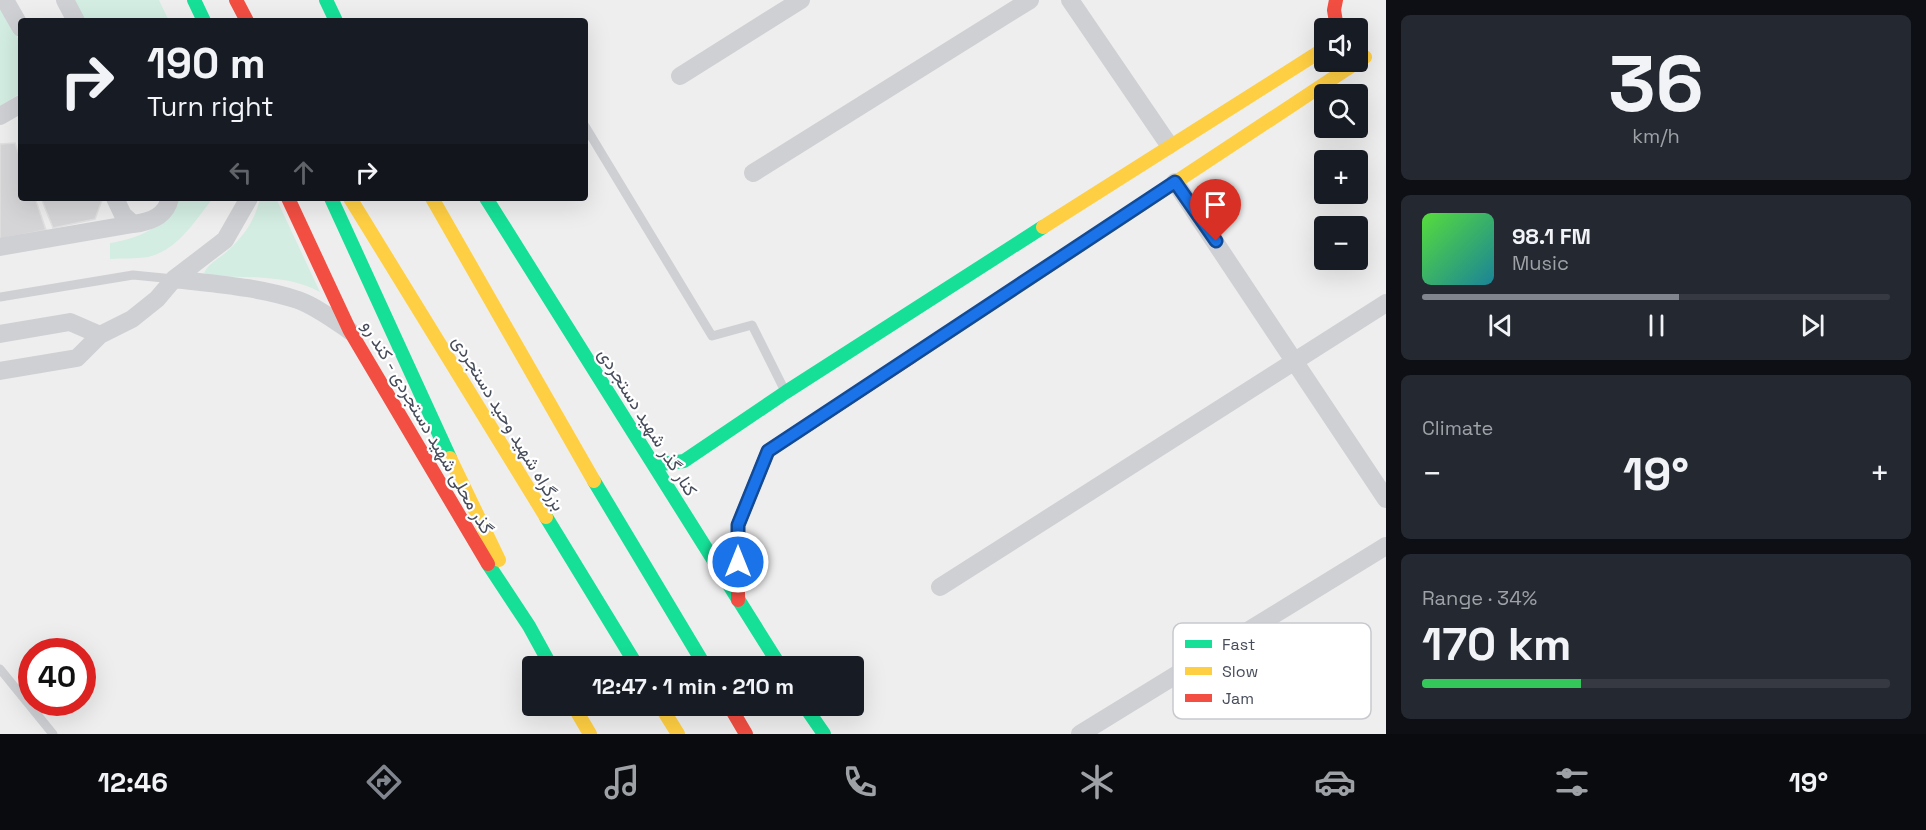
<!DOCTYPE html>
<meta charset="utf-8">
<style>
:root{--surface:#171b24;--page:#242831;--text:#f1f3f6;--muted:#9ea1a6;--line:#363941;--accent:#81858e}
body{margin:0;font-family:"Space Grotesk",Vazirmatn,sans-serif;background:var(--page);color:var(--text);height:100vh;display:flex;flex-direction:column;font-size:22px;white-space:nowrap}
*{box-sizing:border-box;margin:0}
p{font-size:20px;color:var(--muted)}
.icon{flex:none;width:33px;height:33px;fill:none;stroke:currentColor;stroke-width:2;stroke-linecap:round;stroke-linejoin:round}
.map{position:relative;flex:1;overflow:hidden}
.sheet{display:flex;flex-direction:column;gap:15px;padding:15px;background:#0d0f14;width:540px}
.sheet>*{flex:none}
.guide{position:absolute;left:18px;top:18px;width:570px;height:183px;border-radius:6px;box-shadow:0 6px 24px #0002;background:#171b24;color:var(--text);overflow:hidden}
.tools{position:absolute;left:1314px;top:18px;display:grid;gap:12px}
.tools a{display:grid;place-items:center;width:54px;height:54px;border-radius:6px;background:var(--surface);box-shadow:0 6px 24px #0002;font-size:30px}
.speed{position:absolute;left:18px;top:638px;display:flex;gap:12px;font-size:30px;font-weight:700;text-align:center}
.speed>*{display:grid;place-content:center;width:78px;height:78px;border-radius:50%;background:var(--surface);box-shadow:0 6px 24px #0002;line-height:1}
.speed .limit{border:9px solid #d22;background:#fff;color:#111}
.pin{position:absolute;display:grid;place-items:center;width:51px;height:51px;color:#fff;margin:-62px -26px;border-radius:50% 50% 50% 0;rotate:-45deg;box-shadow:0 0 6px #0007}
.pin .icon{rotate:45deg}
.me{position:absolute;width:66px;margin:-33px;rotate:0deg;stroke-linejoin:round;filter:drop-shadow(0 0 4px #0008)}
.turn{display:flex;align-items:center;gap:21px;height:126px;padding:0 30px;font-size:27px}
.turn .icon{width:78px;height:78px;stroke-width:2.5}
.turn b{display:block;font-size:42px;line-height:51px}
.lanes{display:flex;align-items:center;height:57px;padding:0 30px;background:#0003;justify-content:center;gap:30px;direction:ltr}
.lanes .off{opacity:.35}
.big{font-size:45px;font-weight:800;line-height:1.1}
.sheet .widget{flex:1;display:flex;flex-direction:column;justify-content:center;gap:9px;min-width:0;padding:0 21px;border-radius:9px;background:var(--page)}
.sheet .dial{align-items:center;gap:0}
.dial b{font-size:78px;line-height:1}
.song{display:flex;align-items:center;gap:18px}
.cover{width:72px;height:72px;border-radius:9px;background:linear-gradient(135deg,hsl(110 70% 55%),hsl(190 70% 35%))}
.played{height:6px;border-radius:3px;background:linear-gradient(90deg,var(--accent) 55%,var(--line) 55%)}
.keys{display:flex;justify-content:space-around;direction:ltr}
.heat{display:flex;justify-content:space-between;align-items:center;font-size:33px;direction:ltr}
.charge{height:9px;border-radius:4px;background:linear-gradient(90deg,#34c759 34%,var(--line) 0)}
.trip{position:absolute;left:522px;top:656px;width:342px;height:60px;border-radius:6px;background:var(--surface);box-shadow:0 6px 24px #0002;font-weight:800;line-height:60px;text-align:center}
.menu{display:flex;height:96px;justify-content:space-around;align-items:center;background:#090b0e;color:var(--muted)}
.menu .icon{width:42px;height:42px}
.menu .selected{color:var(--accent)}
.menu b{font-size:27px;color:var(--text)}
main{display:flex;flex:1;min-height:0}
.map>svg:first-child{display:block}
.green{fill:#d3ede2}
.building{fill:#d5d5d7;stroke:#e0e0e1;stroke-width:1.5}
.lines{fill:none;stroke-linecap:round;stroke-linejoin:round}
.lane{stroke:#cfd0d4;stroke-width:9}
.street{stroke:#cfd0d4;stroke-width:18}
.fast{stroke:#16e098;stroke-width:14}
.slow{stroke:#ffcf43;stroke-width:14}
.jam{stroke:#f24e42;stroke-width:14}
.route-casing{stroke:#114b97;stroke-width:15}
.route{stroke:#1a73e8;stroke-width:10}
.labels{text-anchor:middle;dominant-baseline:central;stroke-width:4.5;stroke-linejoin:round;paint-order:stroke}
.street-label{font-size:18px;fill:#464c5a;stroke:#fff}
.key{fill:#fff;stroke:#c8c9ce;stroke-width:1.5}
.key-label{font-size:16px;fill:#464c5a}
</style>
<main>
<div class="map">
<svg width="1386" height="734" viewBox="0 0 1386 734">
<rect width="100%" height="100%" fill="#efeeee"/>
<path class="green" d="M74 0H159L169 21H85Z
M0 5 21 44V93L0 106Z
M179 198H213C195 221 178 250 148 257 136 259 122 258 110 259V243C137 239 169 226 179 198Z
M260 198H276L320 292C288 274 247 278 211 276L204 273C208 265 213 262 220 257 240 242 255 222 260 198Z"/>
<path class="building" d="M15 143 21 160V198H35L46 230 0 239V144Z
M41 198H101L102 200 95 219 53 228Z"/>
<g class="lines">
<path class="lane" d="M585 126 712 336 752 325 785 391
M0 297 133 275 174 279
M0 669 53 734"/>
<path class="street" d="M5 0 21 28
M65 0 76 21
M1070 0 1169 145
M680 76 801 0
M0 116 21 104
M753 173 1030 0
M1175 182 1386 499
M115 198 123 215 133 224C151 222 166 216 170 198
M0 247 133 224
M174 279C215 284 259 287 298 300 317 307 334 320 350 331
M0 334 70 322 100 335
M0 371 77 358 100 335 132 319 157 299 174 279 225 240 249 198
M940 587 1386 303
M1080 734 1386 546"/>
<path class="fast" d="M194 0 204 21
M326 0 336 21
M331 198 450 458
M486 198 780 666
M654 465 684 461 786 392 1043 227
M594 481 705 666
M546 517 637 666
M488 564 529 626 551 666
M804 705 824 734"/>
<path class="slow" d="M350 198 546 517
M432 198 594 481
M1043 227 1324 49
M911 357 1365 57
M450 458 499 560
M573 705 590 734
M660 705 678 734"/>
<path class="jam" d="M236 0 247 21
M1336 0 1334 10 1337 28
M288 198 350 331 488 564
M738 600V525L768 451 911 357
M729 705 746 734"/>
</g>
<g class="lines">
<defs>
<path id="route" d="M738 562V525L768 451 1175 182 1216 241"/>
</defs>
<use href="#route" class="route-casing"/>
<use href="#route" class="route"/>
</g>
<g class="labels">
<g class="street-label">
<text transform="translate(648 422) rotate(58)">کنار گذر شهید دستجردی</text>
<text transform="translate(509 423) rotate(59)">بزرگراه شهید وحید دستجردی</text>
<text transform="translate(428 427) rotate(60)">گذر محلی شهید دستجردی - کند رو</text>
</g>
</g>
<rect x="1173" y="623" width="198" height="96" rx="9" class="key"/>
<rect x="1185" y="640" width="27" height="8" fill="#16e098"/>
<rect x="1185" y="667" width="27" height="8" fill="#ffcf43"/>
<rect x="1185" y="694" width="27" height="8" fill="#f24e42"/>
<g class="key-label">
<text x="1222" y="650">Fast</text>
<text x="1222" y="677">Slow</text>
<text x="1222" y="704">Jam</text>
</g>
</svg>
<div class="tools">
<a><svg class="icon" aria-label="sound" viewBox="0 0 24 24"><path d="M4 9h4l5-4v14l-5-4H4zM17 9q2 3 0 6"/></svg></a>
<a><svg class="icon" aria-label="search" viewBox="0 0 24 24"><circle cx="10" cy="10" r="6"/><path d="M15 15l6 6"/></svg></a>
<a>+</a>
<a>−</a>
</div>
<div class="speed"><div class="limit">40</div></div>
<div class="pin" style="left:1216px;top:241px;background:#d93025"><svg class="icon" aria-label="arrive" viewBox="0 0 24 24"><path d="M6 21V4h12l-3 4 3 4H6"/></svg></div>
<svg class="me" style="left:738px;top:562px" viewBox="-20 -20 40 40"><circle r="17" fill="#1a73e8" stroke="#fff" stroke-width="3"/><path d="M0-11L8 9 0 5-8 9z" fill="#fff"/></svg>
<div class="trip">12:47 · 1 min · 210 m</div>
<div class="guide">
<div class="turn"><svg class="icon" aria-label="right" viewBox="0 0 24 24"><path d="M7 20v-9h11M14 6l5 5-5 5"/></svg><div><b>190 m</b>Turn right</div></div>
<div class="lanes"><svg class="icon off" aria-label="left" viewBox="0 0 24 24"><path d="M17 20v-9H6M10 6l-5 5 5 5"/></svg><svg class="icon off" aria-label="ahead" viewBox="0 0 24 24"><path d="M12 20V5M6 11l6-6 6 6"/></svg><svg class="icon" aria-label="right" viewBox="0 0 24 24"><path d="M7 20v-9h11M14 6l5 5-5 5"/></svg></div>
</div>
</div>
<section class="sheet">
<div class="widget dial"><b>36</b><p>km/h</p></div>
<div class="widget">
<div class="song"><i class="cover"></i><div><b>98.1 FM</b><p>Music</p></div></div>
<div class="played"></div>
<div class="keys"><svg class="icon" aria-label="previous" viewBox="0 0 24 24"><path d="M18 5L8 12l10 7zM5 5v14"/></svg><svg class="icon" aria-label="pause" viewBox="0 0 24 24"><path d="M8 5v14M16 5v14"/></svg><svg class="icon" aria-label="next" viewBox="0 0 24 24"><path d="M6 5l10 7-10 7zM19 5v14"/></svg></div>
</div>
<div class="widget"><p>Climate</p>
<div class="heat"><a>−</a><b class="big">19°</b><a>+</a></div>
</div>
<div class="widget"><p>Range · 34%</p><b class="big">170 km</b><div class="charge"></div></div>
</section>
</main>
<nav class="menu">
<b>12:46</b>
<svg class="icon selected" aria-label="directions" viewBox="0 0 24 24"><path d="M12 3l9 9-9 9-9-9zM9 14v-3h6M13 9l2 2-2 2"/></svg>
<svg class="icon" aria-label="music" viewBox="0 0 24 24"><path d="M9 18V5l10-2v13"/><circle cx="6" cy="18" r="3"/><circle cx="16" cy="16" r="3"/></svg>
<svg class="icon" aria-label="phone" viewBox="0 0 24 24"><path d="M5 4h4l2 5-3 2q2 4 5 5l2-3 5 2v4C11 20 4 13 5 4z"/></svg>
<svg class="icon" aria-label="climate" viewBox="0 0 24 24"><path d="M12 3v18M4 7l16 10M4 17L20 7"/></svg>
<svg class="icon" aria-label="car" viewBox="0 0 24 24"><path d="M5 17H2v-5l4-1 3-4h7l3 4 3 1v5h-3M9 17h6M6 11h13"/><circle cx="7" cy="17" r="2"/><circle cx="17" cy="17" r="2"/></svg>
<svg class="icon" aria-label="filters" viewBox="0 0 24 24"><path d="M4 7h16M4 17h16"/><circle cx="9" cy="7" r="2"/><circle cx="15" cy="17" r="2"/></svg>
<b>19°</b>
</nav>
